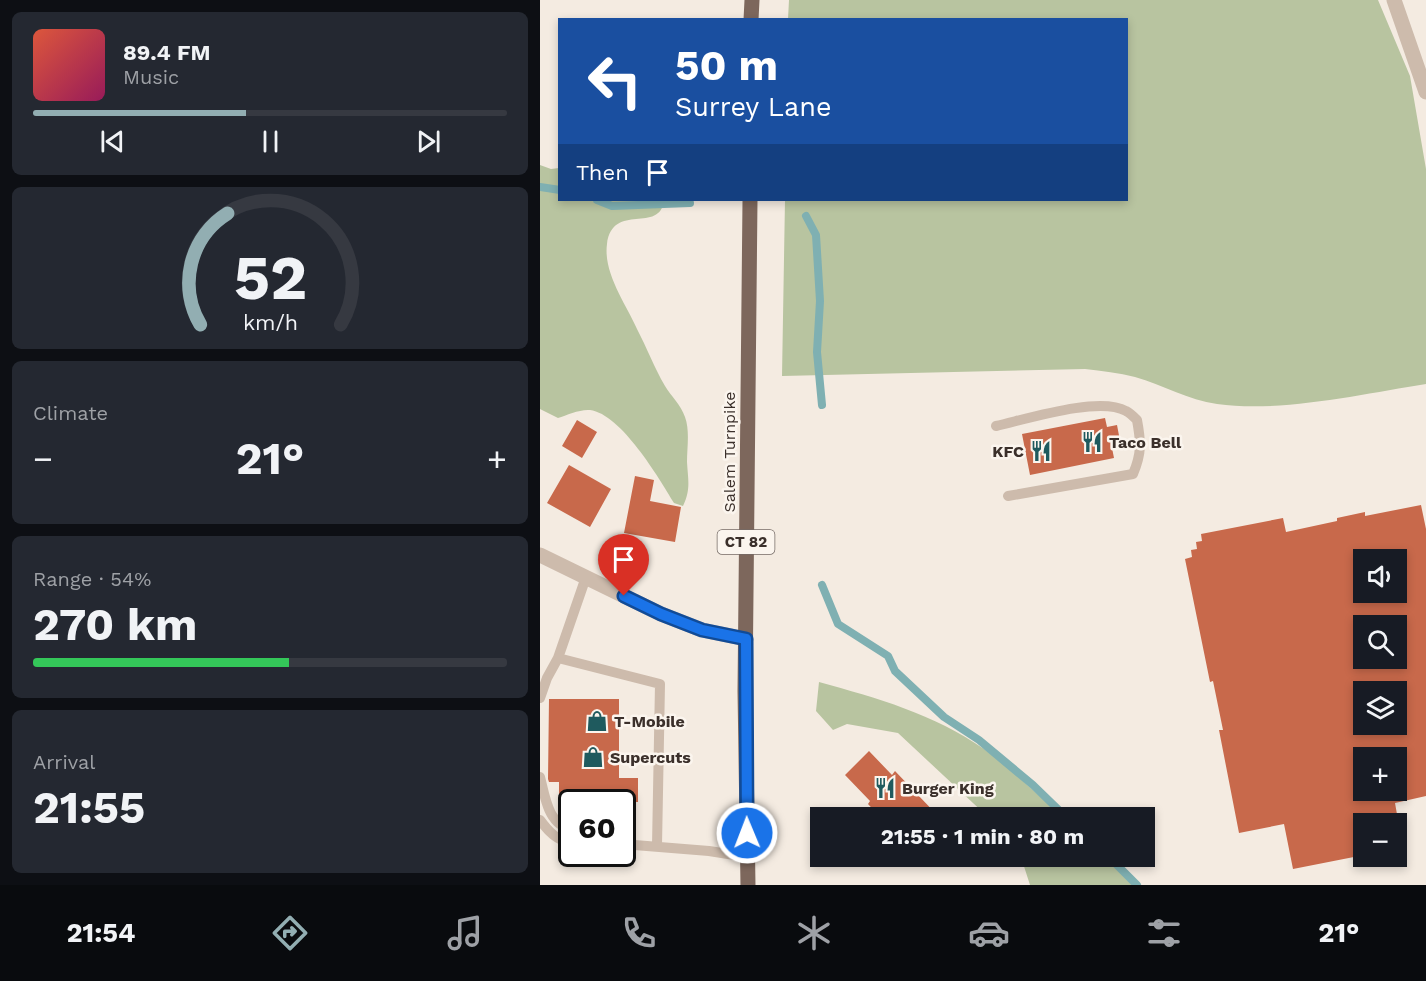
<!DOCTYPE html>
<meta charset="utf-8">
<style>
:root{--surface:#171b24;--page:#242831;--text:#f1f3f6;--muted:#9ea1a6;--line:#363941;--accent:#92aeb2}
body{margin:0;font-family:"Work Sans",sans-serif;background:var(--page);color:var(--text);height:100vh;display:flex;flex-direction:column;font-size:22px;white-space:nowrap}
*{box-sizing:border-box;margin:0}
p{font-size:20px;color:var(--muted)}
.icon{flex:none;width:33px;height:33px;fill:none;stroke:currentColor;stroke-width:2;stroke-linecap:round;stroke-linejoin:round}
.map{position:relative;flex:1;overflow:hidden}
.drawer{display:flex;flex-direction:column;gap:12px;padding:12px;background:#0d0f14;width:540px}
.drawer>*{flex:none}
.guide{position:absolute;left:18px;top:18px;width:570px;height:183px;border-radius:0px;box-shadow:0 3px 9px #0003;background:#1a4fa0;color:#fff;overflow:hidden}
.fabs{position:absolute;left:813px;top:549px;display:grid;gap:12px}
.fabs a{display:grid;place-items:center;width:54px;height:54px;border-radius:0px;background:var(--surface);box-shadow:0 3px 9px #0003;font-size:30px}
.speed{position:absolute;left:18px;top:789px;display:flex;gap:12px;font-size:30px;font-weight:700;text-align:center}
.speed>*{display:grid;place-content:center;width:78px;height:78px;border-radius:50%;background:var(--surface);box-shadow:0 3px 9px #0003;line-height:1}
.speed .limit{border:3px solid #111;border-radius:9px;background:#fff;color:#111}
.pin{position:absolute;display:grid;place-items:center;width:51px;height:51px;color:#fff;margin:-62px -26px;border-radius:50% 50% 50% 0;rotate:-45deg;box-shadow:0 0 6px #0007}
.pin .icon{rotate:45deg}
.me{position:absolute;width:66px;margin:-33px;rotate:359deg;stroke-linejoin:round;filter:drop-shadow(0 0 4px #0008)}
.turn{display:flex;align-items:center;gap:21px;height:126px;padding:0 18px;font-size:27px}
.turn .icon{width:78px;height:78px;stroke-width:2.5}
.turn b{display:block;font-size:42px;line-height:51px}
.then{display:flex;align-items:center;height:57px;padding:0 18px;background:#0003;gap:12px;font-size:22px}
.big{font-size:45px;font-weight:700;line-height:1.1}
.drawer .widget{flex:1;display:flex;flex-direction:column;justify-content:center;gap:9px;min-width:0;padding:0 21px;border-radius:9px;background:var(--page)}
.drawer .dial{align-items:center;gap:0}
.dial svg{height:156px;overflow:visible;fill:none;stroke:var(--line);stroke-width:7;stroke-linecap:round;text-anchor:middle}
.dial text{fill:var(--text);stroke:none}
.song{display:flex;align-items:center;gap:18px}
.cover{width:72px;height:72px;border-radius:9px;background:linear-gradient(135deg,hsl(10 70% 55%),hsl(330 70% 35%))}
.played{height:6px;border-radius:3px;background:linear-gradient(90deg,var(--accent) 45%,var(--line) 45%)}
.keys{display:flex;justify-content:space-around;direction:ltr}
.heat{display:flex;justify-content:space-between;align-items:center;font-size:33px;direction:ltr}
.charge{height:9px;border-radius:4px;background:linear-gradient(90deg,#34c759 54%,var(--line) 0)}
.trip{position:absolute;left:270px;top:807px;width:345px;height:60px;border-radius:0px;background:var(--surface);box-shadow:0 3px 9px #0003;font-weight:700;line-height:60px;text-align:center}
.menu{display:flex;height:96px;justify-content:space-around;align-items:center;background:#090b0e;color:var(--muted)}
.menu .icon{width:42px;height:42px}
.menu .current{color:var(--accent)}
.menu b{font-size:27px;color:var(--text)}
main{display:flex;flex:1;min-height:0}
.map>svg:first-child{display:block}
.green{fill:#b8c4a0}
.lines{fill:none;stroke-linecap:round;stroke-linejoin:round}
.stream{stroke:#7fb0b2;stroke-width:8}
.building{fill:#c8694b;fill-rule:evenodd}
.service{stroke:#cdbbac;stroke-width:10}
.minor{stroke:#cdbbac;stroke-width:15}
.primary{stroke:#7d675c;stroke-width:15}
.route-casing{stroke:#114b97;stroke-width:15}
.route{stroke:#1a73e8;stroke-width:10}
.labels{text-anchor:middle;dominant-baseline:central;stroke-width:5;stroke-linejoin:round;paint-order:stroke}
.shield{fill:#fbf5ee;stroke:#756b66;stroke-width:1.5}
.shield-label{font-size:15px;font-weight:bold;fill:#3b302b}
.poi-label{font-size:16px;font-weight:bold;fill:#3b302b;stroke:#fbf5ee;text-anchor:start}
.street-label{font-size:16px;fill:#3b302b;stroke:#fbf5ee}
</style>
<main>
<section class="drawer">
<div class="widget">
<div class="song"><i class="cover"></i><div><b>89.4 FM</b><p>Music</p></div></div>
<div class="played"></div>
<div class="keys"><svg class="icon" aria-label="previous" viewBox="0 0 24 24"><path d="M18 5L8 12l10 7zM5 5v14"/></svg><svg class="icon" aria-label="pause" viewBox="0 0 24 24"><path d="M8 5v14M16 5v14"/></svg><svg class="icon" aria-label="next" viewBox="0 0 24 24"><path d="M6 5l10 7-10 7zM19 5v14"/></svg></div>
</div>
<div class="widget dial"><svg viewBox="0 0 100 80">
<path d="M14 69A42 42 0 1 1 86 69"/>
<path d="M14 69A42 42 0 0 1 28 12" stroke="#92aeb2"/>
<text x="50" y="56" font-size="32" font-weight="700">52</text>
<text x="50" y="72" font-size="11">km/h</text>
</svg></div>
<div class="widget"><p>Climate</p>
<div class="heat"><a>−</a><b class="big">21°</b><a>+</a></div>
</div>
<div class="widget"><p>Range · 54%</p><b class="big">270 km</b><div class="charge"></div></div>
<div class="widget"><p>Arrival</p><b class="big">21:55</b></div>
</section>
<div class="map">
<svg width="886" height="885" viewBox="0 0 886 885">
<rect width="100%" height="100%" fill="#f4ebe1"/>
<path class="green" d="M249 0H838L870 76 886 169V384C822 394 741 413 677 404 648 400 623 385 595 377 579 373 562 371 545 369L242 376 245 200H586V20L248 19Z
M0 165 11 169 19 168 20 200H124C120 235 73 201 67 244 63 273 86 304 97 329 107 348 114 367 125 386 131 396 141 405 145 417 150 431 147 447 147 462 148 480 151 489 143 506L134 503C119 478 81 414 50 410 40 409 27 415 18 418L0 409Z
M279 682C337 698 394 714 444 749 472 769 497 795 523 817H448L358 733 307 724 293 730 276 711Z
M481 857H568L601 885H490Z"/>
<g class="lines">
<path class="stream" d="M0 187 20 190
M57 200 72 206 150 203
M266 216 276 235 280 301 277 352 282 405
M282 585 298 624 348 656 355 671 404 717 439 740 493 785 527 818
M568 856 597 885"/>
</g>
<path class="building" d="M565 418 567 427 577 425 581 446 572 448 574 458 490 475 482 434Z
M37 420 57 432 42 458 22 446Z
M29 465 71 489 50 527 7 503Z
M95 476 114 480 110 501 141 507 135 542 84 533Z
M881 505 886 529V796L855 803 863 848 856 849V824H824V855L753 869 744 824 699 833 679 730H683L673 681 670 682 645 559 652 557 651 550 657 549 656 542 662 541 661 534 743 518 746 532 797 521V518L825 512V516ZM824 560H856V592H824ZM824 626H856V658H824ZM824 692H856V724H824ZM824 758H856V790H824Z
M9 699H79V778H98V802H19V782H9L8 779Z
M329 751 352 775 355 771 400 818H341L328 804 330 801 305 775Z"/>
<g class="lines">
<path class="service" d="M456 426C487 419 559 396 586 411 590 413 594 417 597 420 601 442 602 453 593 474L468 496
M18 658 120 684 117 846
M0 698 7 678 18 658 46 577
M0 777C5 796 8 826 32 829
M0 820C8 831 17 841 32 843
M82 844 169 851 207 857"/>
<path class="minor" d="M854 0 886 92
M0 555 121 614 162 630 206 639"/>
<path class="primary" d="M211 20 212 0
M208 885 205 691 210 200"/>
</g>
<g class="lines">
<defs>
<path id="route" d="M84 596 121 614 162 630 206 639 207 833"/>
</defs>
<use href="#route" class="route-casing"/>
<use href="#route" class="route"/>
</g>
<defs>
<symbol id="restaurant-bare" viewBox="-9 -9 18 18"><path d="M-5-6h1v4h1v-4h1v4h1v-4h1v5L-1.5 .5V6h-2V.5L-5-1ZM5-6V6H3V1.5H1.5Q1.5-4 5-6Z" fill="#1f5a5e" stroke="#fbf5ee" stroke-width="2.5" paint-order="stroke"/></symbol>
<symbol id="shop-bare" viewBox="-9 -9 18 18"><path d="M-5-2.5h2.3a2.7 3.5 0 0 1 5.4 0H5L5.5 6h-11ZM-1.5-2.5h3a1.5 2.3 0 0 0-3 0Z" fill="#1f5a5e" stroke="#fbf5ee" stroke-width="2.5" paint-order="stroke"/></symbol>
</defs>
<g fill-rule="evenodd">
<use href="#restaurant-bare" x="537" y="427" width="30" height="30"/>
<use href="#restaurant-bare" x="486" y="436" width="30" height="30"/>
<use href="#shop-bare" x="42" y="706" width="30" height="30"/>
<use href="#shop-bare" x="38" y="742" width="30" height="30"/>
<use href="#restaurant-bare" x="330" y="773" width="30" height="30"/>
</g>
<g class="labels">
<rect class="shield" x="177.5" y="530" width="57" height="24" rx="4.5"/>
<g class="shield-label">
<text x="206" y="542">CT 82</text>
</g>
<g class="poi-label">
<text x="569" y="442">Taco Bell</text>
<text x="484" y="451" text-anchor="end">KFC</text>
<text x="74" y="721">T-Mobile</text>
<text x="70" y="757">Supercuts</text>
<text x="362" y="788">Burger King</text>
</g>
<g class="street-label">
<text transform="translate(189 452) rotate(-90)">Salem Turnpike</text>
</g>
</g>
</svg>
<div class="fabs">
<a><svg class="icon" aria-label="sound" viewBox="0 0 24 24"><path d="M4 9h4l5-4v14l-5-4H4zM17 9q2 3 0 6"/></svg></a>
<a><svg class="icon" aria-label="search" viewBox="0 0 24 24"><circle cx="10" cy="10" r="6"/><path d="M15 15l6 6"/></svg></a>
<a><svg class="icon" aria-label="layers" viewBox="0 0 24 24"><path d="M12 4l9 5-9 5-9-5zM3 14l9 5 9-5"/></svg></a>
<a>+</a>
<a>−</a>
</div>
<div class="speed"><div class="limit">60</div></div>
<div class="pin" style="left:84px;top:596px;background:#d93025"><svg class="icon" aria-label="arrive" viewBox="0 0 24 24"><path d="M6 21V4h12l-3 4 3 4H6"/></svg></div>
<svg class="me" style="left:207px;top:833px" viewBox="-20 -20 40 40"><circle r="17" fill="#1a73e8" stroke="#fff" stroke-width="3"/><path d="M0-11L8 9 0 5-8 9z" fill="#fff"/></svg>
<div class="trip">21:55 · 1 min · 80 m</div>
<div class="guide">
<div class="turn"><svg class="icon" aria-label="left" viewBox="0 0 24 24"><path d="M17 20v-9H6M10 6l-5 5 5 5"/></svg><div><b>50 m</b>Surrey Lane</div></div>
<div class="then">Then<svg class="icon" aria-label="arrive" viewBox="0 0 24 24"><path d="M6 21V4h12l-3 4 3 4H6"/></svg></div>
</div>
</div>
</main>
<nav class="menu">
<b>21:54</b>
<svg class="icon current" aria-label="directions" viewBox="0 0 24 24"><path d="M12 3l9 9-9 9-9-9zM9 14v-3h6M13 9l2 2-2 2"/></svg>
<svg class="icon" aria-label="music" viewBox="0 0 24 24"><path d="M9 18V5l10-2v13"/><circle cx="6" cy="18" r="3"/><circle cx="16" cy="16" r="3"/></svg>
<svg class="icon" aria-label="phone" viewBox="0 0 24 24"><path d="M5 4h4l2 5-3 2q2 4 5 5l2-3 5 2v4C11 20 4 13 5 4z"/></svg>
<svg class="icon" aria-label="climate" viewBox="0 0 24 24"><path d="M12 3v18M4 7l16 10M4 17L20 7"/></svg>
<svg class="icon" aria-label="car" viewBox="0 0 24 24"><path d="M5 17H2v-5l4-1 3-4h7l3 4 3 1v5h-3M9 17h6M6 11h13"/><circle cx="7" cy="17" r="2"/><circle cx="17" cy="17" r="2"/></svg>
<svg class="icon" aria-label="filters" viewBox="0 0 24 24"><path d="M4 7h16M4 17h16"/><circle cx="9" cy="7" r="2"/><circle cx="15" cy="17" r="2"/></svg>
<b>21°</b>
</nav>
